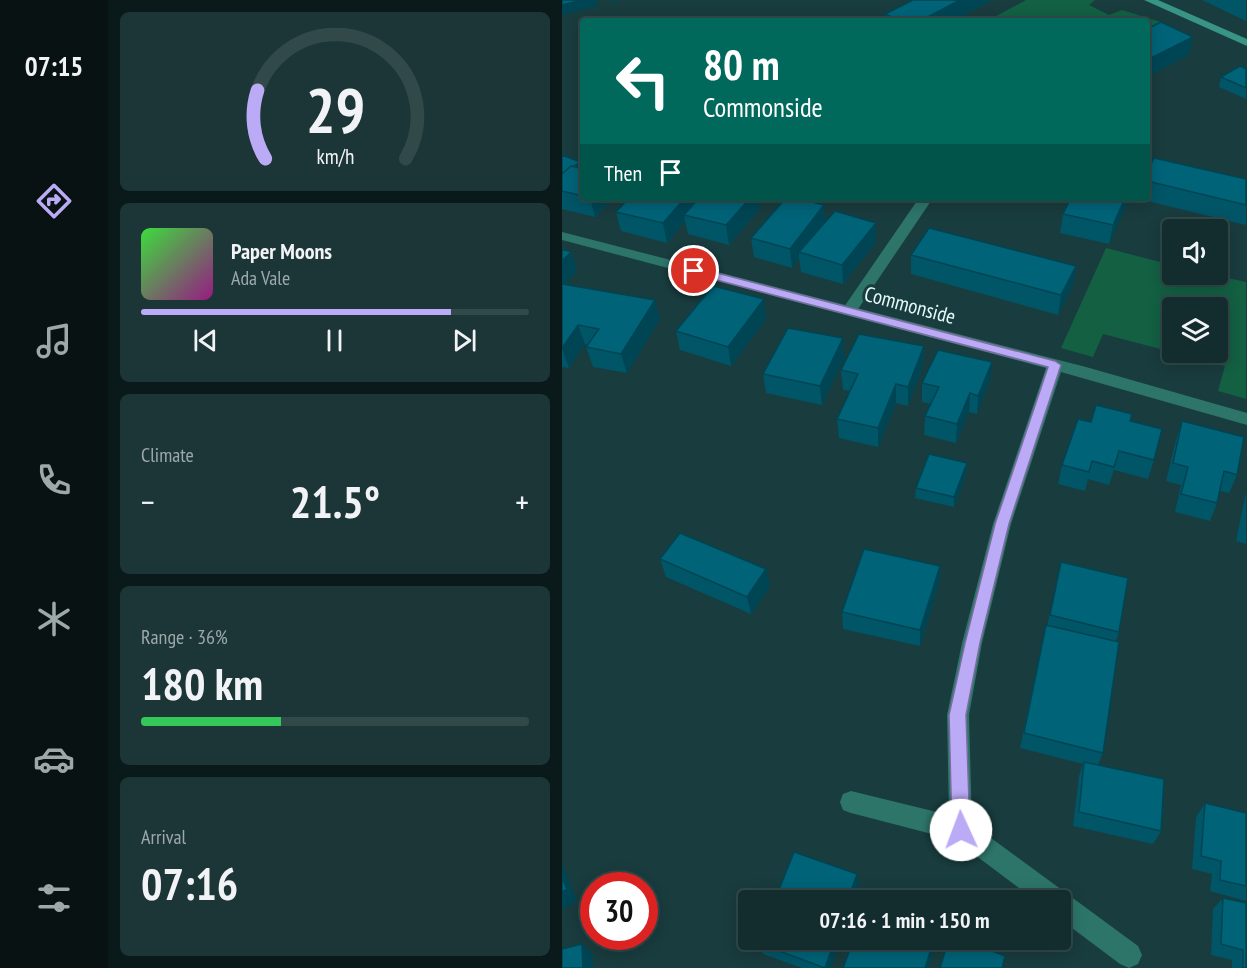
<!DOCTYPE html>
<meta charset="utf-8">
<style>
:root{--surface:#132d2e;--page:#1c3536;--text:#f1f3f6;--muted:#9da8aa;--line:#32494a;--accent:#bbaaf6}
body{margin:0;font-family:"PT Sans Narrow",sans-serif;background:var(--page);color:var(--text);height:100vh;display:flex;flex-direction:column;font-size:22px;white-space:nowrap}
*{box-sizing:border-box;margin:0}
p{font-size:20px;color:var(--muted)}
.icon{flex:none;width:33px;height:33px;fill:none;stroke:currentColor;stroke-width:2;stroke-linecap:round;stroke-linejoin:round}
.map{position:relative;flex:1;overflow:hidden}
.drawer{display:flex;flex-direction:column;gap:12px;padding:12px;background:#0a1919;width:454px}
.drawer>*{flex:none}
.top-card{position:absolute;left:18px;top:18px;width:570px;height:183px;border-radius:6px;box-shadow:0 3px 15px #0003,0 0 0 2px var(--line);background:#00695c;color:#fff;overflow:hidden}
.controls{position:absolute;left:600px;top:219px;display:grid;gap:12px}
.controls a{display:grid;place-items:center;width:66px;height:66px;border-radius:6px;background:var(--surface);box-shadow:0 3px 15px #0003,0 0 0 2px var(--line);font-size:30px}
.speed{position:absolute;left:18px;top:872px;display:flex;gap:12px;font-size:30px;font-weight:700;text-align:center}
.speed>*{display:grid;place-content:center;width:78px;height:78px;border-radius:50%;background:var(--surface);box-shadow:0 3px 15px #0003,0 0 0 2px var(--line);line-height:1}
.speed .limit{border:9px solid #d22;background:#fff;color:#111}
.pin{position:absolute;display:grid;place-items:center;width:51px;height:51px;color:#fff;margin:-26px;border:3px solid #fff;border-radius:50%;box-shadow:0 2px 6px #0007}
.me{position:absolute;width:66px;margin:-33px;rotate:358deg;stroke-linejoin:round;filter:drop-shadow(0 0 4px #0008)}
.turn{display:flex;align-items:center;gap:21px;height:126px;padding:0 24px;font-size:27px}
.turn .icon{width:78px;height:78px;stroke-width:2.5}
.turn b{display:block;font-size:42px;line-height:51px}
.then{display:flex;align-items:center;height:57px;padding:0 24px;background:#0003;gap:12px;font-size:22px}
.big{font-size:45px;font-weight:800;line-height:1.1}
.drawer .widget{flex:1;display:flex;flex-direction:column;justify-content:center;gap:9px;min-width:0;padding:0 21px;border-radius:9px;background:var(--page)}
.drawer .dial{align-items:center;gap:0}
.dial svg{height:156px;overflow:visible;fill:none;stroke:var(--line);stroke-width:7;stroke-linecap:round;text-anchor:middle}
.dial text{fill:var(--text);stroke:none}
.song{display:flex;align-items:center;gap:18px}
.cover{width:72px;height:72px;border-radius:9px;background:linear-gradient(135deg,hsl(120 70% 55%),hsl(310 70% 35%))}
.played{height:6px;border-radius:3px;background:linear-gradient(90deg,var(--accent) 80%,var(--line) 80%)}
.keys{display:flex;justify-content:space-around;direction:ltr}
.heat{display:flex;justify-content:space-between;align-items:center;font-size:33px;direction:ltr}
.charge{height:9px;border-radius:4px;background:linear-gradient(90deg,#34c759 36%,var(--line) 0)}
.trip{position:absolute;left:176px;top:890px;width:333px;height:60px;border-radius:6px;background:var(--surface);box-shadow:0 3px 15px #0003,0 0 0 2px var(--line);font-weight:800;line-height:60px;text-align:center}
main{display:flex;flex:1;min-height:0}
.menu{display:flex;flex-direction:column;width:108px;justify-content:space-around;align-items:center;background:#081212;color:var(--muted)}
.menu .icon{width:42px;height:42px}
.menu .selected{color:var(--accent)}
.menu b{font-size:27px;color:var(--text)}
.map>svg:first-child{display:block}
.green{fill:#136043}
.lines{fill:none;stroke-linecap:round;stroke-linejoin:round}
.lane{fill:#2d7569;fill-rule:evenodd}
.street{fill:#2d7569;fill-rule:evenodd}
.secondary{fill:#389485;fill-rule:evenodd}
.wall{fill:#005567}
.shaded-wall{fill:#004554}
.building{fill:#006378;stroke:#004554;stroke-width:1.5}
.route{fill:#bbaaf6;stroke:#7a6ea0;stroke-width:1.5}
.labels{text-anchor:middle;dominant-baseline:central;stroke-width:6;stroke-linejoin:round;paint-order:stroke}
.street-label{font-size:21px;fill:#e6f9fa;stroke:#193c3e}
</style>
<main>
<nav class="menu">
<b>07:15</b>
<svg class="icon selected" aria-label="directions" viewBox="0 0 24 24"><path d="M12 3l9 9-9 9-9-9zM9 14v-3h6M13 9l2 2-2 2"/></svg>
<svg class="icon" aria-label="music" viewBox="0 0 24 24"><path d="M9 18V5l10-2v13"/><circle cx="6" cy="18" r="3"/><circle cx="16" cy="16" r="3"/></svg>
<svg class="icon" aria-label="phone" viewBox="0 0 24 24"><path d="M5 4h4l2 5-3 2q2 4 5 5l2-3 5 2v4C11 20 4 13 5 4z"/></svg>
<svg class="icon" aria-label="climate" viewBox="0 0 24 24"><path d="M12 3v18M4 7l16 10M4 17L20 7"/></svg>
<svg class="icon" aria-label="car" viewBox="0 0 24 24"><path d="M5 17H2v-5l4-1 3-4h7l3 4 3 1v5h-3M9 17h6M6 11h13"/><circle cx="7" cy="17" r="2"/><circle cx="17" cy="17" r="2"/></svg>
<svg class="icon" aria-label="filters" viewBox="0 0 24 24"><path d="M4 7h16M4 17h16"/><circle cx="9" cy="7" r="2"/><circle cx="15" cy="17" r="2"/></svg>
</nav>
<section class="drawer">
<div class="widget dial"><svg viewBox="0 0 100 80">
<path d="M14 69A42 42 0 1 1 86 69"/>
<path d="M14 69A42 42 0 0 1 10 34" stroke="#bbaaf6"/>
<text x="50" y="56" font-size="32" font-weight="700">29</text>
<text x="50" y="72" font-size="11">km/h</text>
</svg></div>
<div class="widget">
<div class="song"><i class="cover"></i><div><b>Paper Moons</b><p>Ada Vale</p></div></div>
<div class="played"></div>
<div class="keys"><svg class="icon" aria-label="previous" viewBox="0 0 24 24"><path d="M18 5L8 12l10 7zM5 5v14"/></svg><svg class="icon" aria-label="pause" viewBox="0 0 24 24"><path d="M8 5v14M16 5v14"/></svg><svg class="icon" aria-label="next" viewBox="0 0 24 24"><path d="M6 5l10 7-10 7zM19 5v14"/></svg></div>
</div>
<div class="widget"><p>Climate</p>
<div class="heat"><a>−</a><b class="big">21.5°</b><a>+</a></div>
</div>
<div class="widget"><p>Range · 36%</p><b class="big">180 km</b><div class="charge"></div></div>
<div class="widget"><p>Arrival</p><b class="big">07:16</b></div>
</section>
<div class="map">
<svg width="685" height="968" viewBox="0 0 685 968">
<rect width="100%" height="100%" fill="#193c3e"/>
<path class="green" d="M464 0H533L527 5 547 15 560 10 602 23 585 31V21H425Z
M544 248 610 265V274L652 275 684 282V399L656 391 663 366 611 353 656 352V308H610V352L541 334 531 357 499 348Z"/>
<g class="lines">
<path class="lane" d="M357 198H371L292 315H282L279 311 282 307Z"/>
<path class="street" d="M0 232 524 367 685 413V425L499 372 449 524 420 643 407 715 410 824 576 946 580 955 576 964 567 968 558 964 498 919V900H473L393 840 289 813 281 810 278 802 281 794 289 791 387 815 385 715 400 643 431 524 484 368 0 240Z"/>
<path class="secondary" d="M582 0H596L685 39V46Z"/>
</g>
<path class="wall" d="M351 0H430L391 21H323V14Z
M640 0H684V21Z
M684 69V99L657 87 659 77Z
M0 155 21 169V198H52L33 217 0 209Z
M585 172 684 179V225L577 199V198H585Z
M509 198H567L547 244 498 233 501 214Z
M198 208 167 245 126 234 123 221 105 243 59 231 54 212Z
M263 222 314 242 281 284 239 272 237 258 230 268 192 257 189 238Z
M0 249 9 252 15 271 3 284 98 319 65 373 31 367 24 347 26 345 23 344 7 368 0 367Z
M349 255 514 266 511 285 496 315 349 274Z
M204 319 169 366 118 350 114 331Z
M362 346 361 366 346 406 334 403 316 447 277 438 275 419 288 391 281 390 279 370Z
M282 358 260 405 204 393 201 374Z
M428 381 415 414 407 412 394 443 362 435 363 416 369 404 360 402V383Z
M568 421 592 460 586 479 552 470 547 485 526 479 523 491 496 484 500 465 529 422Z
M620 421 675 475 667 493 658 491 655 503 648 521 613 512 619 485 604 481 614 440Z
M405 463 404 474 392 507 353 498 354 488Z
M684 492V544L674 541Z
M98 559 204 569 208 587 189 614 104 577Z
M499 562 557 632 554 641 541 753 536 765 599 831 591 844 511 826 517 776 521 764 458 748 480 642 485 626Z
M378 566 377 584 358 646 281 629 280 612Z
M643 803 684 813V901L648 891 650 874 630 869 634 817Z
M661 898 684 903V968H670V960L649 955 651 909Z
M196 943 269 968H240L201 954Z"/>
<path class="shaded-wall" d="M20 0H34L36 6 0 15V5Z
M49 0H58L49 3Z
M398 0H430L391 21H358Z
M631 37 627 55 585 77V60Z
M18 162 21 172 0 174Z
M28 198H52L33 217Z
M123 198H143L122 215 123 221 105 243 101 223Z
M188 198H197L198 208 167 245 164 225Z
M563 198H567L566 202 547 244 551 225Z
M262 205 264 225 237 252V258L230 268 228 249Z
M314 223V242L281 284 280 265Z
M9 252 15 271 0 287V261Z
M514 266 511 285 496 315 499 295Z
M202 299 204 319 169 366 166 347Z
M93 300 98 319 65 373 59 354Z
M16 325 23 344 7 368 0 348Z
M281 338 282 358 260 405 258 386Z
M362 346 361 366 346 406V387Z
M430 362 428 381 415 414 416 396Z
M334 384V403L316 447V428Z
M408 393 407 412 394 443 395 424Z
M405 463 404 474 392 507V497Z
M378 566 377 584 358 646V630Z
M204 569 208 587 189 614 185 597Z
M0 863 15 901 0 910Z
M295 874 297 886 292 900H286Z
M273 939H279L269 968H263Z
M372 939H375L366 968H363Z
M20 944 31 954V968H21Z"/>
<path class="building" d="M0 0H20L0 5Z
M351 0H398L358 21H339L323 14Z
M599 22 631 37 585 60V29Z
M678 66 684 69V88L659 77Z
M0 155 18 162 12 166H9L0 174Z
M592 158 684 179V205L585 181V172Z
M9 166 21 169V196L0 191V174Z
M67 198H123L101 223 54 212Z
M137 198H188L164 225 122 215Z
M224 198H233L262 205 228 249 189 238Z
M509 198H563L551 225 501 214Z
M273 211 314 223 280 265 237 252Z
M367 228 514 266 499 295 349 255Z
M0 249 9 252 0 261Z
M0 284 93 300 59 354 24 347 37 329 16 325 0 348Z
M151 286 202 299 166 347 114 331Z
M226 328 281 338 258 386 201 374Z
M297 334 362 346 346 387 334 384 316 428 275 419 296 374 279 370Z
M376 350 430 362 416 396 408 393 395 424 363 416 377 387 360 383Z
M534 405 570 414 568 421 600 429 592 460 557 451 552 467 530 461 527 472 500 465 516 419 529 422Z
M620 421 682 437 675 475 662 471 655 503 619 494 626 467 611 463Z
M367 454 405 463 392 497 354 488Z
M118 533 204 569 185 597 98 559Z
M302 549 378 566 358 630 280 612Z
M499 562 566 578 557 632 488 615Z
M484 625 557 642 541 753 462 733Z
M522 762 602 779 599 831 517 812Z
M643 803 684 813V886L658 880 659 861 639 856Z
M232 852 295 874 286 900H213Z
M0 878 5 889 0 892Z
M309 892 331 900H306Z
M661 898 684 903V968H681V950L659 944Z
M198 939H273L263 968 196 943Z
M292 939H372L363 968H281Z
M387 939H398L443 956 440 968H378Z
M20 944 21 968H0V949Z"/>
<path class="route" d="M132 267 493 361 499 365 447 524 418 643 404 715 408 830 405 836 399 839 393 836 390 830 387 715 403 643 433 524 486 367 128 273V268Z"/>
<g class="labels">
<g class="street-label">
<text transform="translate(348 305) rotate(15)">Commonside</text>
</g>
</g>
</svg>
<div class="controls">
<a><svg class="icon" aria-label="sound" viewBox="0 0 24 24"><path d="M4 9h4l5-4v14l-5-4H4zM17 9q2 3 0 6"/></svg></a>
<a><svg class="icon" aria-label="layers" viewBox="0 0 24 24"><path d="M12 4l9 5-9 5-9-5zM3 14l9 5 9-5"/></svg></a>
</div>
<div class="speed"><div class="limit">30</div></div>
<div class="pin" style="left:132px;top:271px;background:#d93025"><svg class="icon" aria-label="arrive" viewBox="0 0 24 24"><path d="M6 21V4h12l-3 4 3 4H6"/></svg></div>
<svg class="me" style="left:399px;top:830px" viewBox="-20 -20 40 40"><circle r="19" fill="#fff"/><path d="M0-13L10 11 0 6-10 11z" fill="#bbaaf6"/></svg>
<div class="trip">07:16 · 1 min · 150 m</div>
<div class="top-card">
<div class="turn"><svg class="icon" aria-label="left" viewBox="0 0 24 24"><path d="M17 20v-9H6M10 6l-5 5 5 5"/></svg><div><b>80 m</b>Commonside</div></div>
<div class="then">Then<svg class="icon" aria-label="arrive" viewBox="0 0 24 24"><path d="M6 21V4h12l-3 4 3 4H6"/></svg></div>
</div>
</div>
</main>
